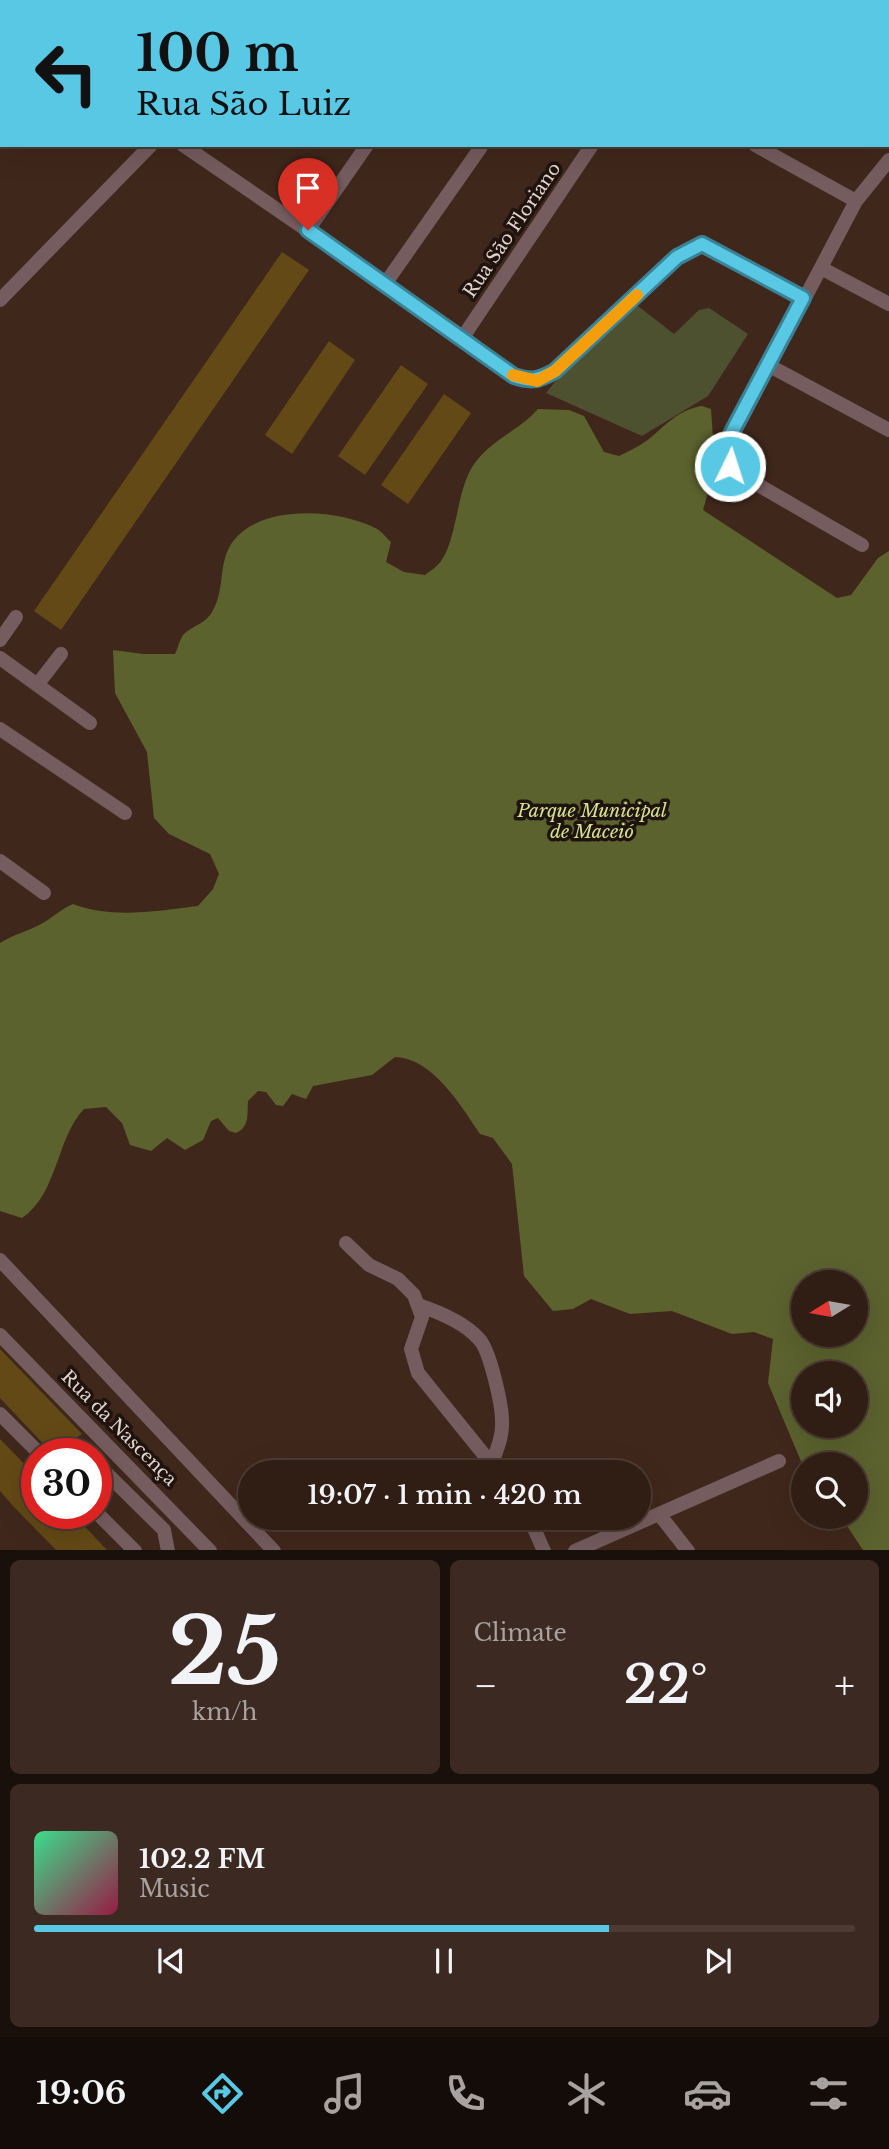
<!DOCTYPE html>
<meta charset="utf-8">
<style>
:root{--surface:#301d14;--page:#3c2a22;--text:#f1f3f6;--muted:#a8a2a0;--line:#4b3b34;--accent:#59c8e5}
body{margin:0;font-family:"Libre Baskerville",serif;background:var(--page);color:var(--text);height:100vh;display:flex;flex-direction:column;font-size:26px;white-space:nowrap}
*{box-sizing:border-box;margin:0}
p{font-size:23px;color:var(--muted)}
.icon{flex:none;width:38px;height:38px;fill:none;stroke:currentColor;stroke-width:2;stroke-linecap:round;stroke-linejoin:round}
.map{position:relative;height:1550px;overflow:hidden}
.sheet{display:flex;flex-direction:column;gap:10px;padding:10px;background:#1a100b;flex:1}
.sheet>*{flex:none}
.banner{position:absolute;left:0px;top:0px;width:889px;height:147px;box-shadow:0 7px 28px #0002,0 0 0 2px var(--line);background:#59c8e5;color:#111;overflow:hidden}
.needle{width:46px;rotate:259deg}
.tools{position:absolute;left:791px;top:1270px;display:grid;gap:14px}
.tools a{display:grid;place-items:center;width:77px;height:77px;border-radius:50%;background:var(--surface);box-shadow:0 7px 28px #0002,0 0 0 2px var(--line);font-size:35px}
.speed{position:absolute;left:21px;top:1438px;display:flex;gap:14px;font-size:35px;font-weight:700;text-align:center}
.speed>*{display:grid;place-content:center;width:91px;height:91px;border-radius:50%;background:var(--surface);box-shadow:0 7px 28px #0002,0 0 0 2px var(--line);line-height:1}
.speed .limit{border:10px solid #d22;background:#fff;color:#111}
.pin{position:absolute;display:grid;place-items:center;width:60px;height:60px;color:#fff;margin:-72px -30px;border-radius:50% 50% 50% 0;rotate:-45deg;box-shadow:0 0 7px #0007}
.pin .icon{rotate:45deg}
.me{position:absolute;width:77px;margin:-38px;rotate:4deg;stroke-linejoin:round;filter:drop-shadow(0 0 5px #0008)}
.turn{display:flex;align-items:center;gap:24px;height:147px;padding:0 21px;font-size:32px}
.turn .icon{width:91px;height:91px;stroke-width:2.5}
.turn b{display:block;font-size:49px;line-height:60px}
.big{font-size:52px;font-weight:600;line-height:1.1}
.sheet .widget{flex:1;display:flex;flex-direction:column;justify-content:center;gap:10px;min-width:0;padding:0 24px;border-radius:10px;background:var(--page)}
.sheet .dial{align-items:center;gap:0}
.dial b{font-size:91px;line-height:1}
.song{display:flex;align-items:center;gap:21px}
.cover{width:84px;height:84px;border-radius:10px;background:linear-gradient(135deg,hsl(150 70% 55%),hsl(340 70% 35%))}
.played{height:7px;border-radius:4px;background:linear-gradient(90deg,var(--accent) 70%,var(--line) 70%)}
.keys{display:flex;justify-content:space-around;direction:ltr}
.heat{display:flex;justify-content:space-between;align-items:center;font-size:38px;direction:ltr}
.sheet .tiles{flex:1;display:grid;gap:10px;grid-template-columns:1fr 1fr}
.widget:last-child{grid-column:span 2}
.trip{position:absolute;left:238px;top:1460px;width:413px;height:70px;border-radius:35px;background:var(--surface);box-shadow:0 7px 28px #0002,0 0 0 2px var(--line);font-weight:600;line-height:70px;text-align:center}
.dock{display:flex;height:112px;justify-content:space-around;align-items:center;background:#130c08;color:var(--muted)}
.dock .icon{width:49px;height:49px}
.dock .current{color:var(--accent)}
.dock b{font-size:32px;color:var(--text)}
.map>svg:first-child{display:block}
.green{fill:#4d5130}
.forest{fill:#5b622e;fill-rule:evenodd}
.building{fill:#634915}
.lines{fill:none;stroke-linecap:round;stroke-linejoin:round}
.minor{stroke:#755c5e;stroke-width:14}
.route-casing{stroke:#3a8295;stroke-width:18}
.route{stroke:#59c8e5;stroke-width:12}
.slow{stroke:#f59e0b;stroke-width:12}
.labels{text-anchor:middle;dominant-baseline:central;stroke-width:7;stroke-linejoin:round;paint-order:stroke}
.street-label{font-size:18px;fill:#e4d4cc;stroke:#1e130e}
.park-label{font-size:18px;font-style:italic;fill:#d5e18f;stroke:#1e130e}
</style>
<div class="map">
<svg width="889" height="1551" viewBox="0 0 889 1551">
<rect width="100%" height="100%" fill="#40271b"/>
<path class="green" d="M634 303 674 334 699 310 709 308 748 334 708 396 642 436 546 393 568 366Z"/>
<path class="forest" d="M702 406 711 409 715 467 703 510 837 598 851 595 878 558 889 551V1550H863L841 1517H856V1465L803 1466 768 1383 773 1339 754 1332 732 1334 672 1311 630 1314 591 1299 573 1309 553 1311 524 1276 512 1164 493 1138 480 1134C461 1106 433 1058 395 1057L372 1075 313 1086 306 1099 292 1094 283 1106 276 1105 266 1092 258 1091 248 1101C247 1114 250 1127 236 1133L229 1131 218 1118 211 1121 203 1140 185 1150 167 1138 151 1151 130 1145 122 1123 106 1107 84 1109C56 1138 58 1194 22 1218L0 1211V943C14 934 29 931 43 923 53 917 61 909 73 904 111 919 158 911 198 906L213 889 219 874 210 854 169 834 154 818 147 752 115 693 113 650 143 654H175C178 648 180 638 184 634 196 623 207 625 215 606 225 585 218 560 234 540 263 504 338 509 375 528 381 530 386 538 391 542L386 562 404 572 425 575C430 571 438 566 441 561 456 541 457 493 471 469 487 441 518 432 538 409L569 410 584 416 604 452 619 456C629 451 640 446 649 439 667 424 678 410 702 406ZM803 1283H856V1335H803ZM803 1374H856V1426H803Z"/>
<path class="building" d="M282 252 309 270 61 630 34 611Z
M329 341 355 360 292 454 265 435Z
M401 365 428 384 365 475 338 456Z
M444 394 471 413 408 504 381 485Z
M0 1349 82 1434 63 1446 60 1454H53L0 1398Z
M0 1439 37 1477V1514H73L108 1551H57L14 1507 0 1491Z"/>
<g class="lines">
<path class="minor" d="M720 0 722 2
M135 2 137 0
M283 2 285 0
M699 2 700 0
M0 20 2 21
M887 137 889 138
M183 145 463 337 514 376 537 381 555 371 677 257 702 244 803 298
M755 145 856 201
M308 230 367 145
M821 268 889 304
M385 284 481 147
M0 300 151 145
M463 337 592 145
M768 365 889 430
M862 545 734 471 730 465 728 444 856 201 889 160
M0 640 16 617
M0 658 90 723
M37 685 61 654
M0 729 125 813
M0 861 44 893
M346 1243 369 1265 398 1279 414 1295 422 1317 411 1349 418 1373 498 1472
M0 1260 274 1551
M418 1305C439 1312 464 1322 479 1339 490 1350 502 1405 502 1421 503 1436 497 1449 492 1463
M0 1335 210 1551
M0 1414 40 1454
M69 1454 74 1450 88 1454
M96 1463 164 1530 168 1551
M96 1512 135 1551
M659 1514 688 1551
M529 1517 544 1551
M575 1551 779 1461"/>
</g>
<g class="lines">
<defs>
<path id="route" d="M308 230 514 376C532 382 539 380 555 371L677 257 702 244 803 298 732 432 728 444 730 466"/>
</defs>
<use href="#route" class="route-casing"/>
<use href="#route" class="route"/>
<path class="slow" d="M513 375 537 381 555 371 637 295"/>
</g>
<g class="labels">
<g class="street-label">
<text transform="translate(512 230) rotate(-56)">Rua São Floriano</text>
<text transform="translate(119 1428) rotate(45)">Rua da Nascença</text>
</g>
<g class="park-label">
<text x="592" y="811">Parque Municipal<tspan x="592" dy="21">de Maceió</tspan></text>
</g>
</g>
</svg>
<div class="tools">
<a><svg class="needle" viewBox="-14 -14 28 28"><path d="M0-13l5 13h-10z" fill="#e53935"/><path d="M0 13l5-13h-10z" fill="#a8a2a0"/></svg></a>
<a><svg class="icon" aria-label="sound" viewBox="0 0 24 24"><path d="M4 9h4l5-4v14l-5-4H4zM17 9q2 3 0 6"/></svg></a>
<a><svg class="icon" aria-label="search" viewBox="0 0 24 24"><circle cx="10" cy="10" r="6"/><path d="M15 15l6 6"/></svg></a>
</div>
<div class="speed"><div class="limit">30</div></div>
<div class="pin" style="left:308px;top:230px;background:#d93025"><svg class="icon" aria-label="arrive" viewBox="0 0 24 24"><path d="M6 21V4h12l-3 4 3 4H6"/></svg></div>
<svg class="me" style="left:730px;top:466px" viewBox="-20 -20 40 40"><circle r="17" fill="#59c8e5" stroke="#fff" stroke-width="3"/><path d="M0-11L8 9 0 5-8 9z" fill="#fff"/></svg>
<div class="trip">19:07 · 1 min · 420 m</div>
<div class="banner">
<div class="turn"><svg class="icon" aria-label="left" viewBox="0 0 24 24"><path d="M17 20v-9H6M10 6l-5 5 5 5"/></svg><div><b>100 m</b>Rua São Luiz</div></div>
</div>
</div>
<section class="sheet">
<div class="tiles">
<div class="widget dial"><b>25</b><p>km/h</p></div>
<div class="widget"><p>Climate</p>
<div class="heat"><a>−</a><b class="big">22°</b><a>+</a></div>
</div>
<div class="widget">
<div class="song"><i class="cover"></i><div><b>102.2 FM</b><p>Music</p></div></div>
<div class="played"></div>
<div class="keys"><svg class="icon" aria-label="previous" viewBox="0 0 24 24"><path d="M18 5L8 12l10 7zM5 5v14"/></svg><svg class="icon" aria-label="pause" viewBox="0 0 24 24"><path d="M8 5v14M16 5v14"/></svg><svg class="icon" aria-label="next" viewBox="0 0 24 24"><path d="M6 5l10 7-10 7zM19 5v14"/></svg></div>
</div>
</div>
</section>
<nav class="dock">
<b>19:06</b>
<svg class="icon current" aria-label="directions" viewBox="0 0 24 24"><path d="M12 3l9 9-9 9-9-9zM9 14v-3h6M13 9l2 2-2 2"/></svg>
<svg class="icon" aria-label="music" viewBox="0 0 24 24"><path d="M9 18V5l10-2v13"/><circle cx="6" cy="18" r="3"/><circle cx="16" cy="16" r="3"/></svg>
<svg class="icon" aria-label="phone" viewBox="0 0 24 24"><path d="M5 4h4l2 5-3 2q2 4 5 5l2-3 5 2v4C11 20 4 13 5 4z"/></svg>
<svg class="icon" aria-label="climate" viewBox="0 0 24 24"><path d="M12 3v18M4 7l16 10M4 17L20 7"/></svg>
<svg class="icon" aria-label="car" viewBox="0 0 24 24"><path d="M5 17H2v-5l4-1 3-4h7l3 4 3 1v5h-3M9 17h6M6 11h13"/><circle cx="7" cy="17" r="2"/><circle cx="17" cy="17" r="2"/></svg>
<svg class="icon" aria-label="filters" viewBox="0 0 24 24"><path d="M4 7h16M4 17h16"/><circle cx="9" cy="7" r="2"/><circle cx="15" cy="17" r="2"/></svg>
</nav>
